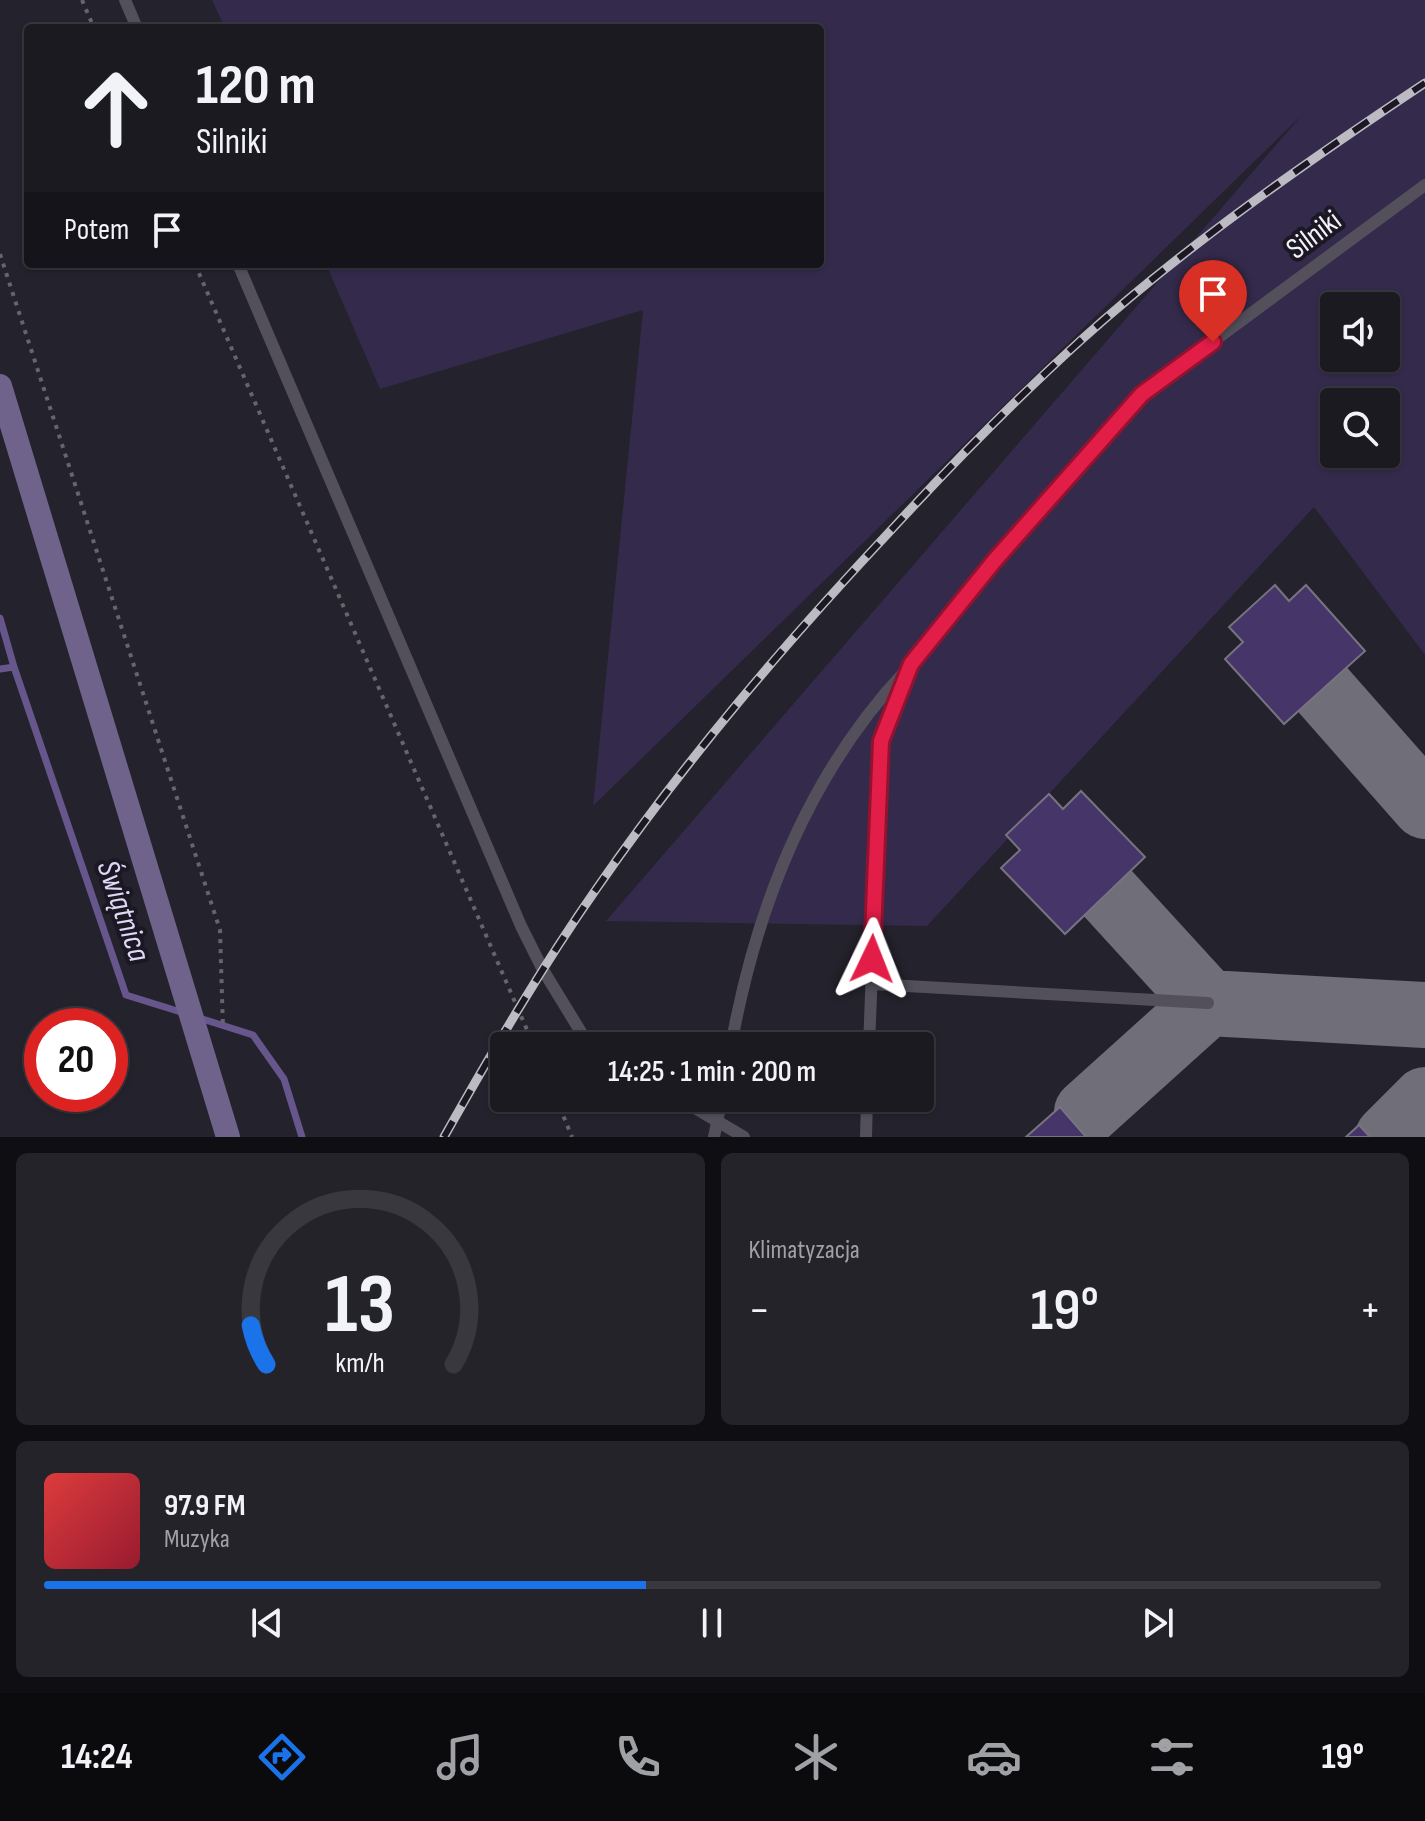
<!DOCTYPE html>
<html lang="pl">
<meta charset="utf-8">
<style>
:root{--surface:#1b1a21;--page:#24232a;--text:#f1f3f6;--muted:#a0a1a5;--line:#39383f;--accent:#1a73e8}
body{margin:0;font-family:"Sofia Sans Condensed",sans-serif;background:var(--page);color:var(--text);height:100vh;display:flex;flex-direction:column;font-size:30px;white-space:nowrap}
*{box-sizing:border-box;margin:0}
p{font-size:26px;color:var(--muted)}
.icon{flex:none;width:44px;height:44px;fill:none;stroke:currentColor;stroke-width:2;stroke-linecap:round;stroke-linejoin:round}
.map{position:relative;height:1137px;overflow:hidden}
.sheet{display:flex;flex-direction:column;gap:16px;padding:16px;background:#0f0e12;flex:1}
.sheet>*{flex:none}
.guide{position:absolute;left:24px;top:24px;width:800px;height:244px;border-radius:8px;box-shadow:0 2px 6px #0004,0 0 0 2px var(--line);background:#1b1a21;color:var(--text);overflow:hidden}
.controls{position:absolute;left:1320px;top:292px;display:grid;gap:16px}
.controls a{display:grid;place-items:center;width:80px;height:80px;border-radius:8px;background:var(--surface);box-shadow:0 2px 6px #0004,0 0 0 2px var(--line);font-size:40px}
.speed{position:absolute;left:24px;top:1008px;display:flex;gap:16px;font-size:40px;font-weight:700;text-align:center}
.speed>*{display:grid;place-content:center;width:104px;height:104px;border-radius:50%;background:var(--surface);box-shadow:0 2px 6px #0004,0 0 0 2px var(--line);line-height:1}
.speed .limit{border:12px solid #d22;background:#fff;color:#111}
.pin{position:absolute;display:grid;place-items:center;width:68px;height:68px;color:#fff;margin:-82px -34px;border-radius:50% 50% 50% 0;rotate:-45deg;box-shadow:0 0 8px #0007}
.pin .icon{rotate:45deg}
.me{position:absolute;width:88px;margin:-44px;rotate:2deg;stroke-linejoin:round;filter:drop-shadow(0 0 6px #0008)}
.turn{display:flex;align-items:center;gap:28px;height:168px;padding:0 40px;font-size:36px}
.turn .icon{width:104px;height:104px;stroke-width:2.5}
.turn b{display:block;font-size:56px;line-height:68px}
.then{display:flex;align-items:center;height:76px;padding:0 40px;background:#0003;gap:16px;font-size:30px}
.big{font-size:60px;font-weight:600;line-height:1.1}
.sheet .tile{flex:1;display:flex;flex-direction:column;justify-content:center;gap:12px;min-width:0;padding:0 28px;border-radius:12px;background:var(--page)}
.sheet .dial{align-items:center;gap:0}
.dial svg{height:208px;overflow:visible;fill:none;stroke:var(--line);stroke-width:7;stroke-linecap:round;text-anchor:middle}
.dial text{fill:var(--text);stroke:none}
.song{display:flex;align-items:center;gap:24px}
.cover{width:96px;height:96px;border-radius:12px;background:linear-gradient(135deg,hsl(0 70% 55%),hsl(350 70% 35%))}
.played{height:8px;border-radius:4px;background:linear-gradient(90deg,var(--accent) 45%,var(--line) 45%)}
.keys{display:flex;justify-content:space-around;direction:ltr}
.heat{display:flex;justify-content:space-between;align-items:center;font-size:44px;direction:ltr}
.sheet .tiles{flex:1;display:grid;gap:16px;grid-template-columns:1fr 1fr}
.tile:last-child{grid-column:span 2}
.trip{position:absolute;left:490px;top:1032px;width:444px;height:80px;border-radius:8px;background:var(--surface);box-shadow:0 2px 6px #0004,0 0 0 2px var(--line);font-weight:600;line-height:80px;text-align:center}
.tab-bar{display:flex;height:128px;justify-content:space-around;align-items:center;background:#0b0a0d;color:var(--muted)}
.tab-bar .icon{width:56px;height:56px}
.tab-bar .selected{color:var(--accent)}
.tab-bar b{font-size:36px;color:var(--text)}
.map>svg:first-child{display:block}
.green{fill:#342a4b;fill-rule:evenodd}
.lines{fill:none;stroke-linecap:round;stroke-linejoin:round}
.stream{stroke:#66568c;stroke-width:7}
.taxiway{stroke:#706e78;stroke-width:66}
.building{fill:#453568;stroke:#777481;stroke-width:2}
.path{stroke:#66646d;stroke-width:4;stroke-dasharray:4 6;stroke-linecap:butt}
.lane{stroke:#53505c;stroke-width:12}
.secondary{stroke:#6f638b;stroke-width:24}
.rail-casing{stroke:#bcbac3;stroke-width:9}
.rail{stroke:#1b1823;stroke-width:6;stroke-dasharray:18;stroke-linecap:butt}
.route-casing{stroke:#92132f;stroke-width:20}
.route{stroke:#e11d48;stroke-width:14}
.labels{text-anchor:middle;dominant-baseline:central;stroke-width:8;stroke-linejoin:round;paint-order:stroke}
.street-label{font-size:30px;fill:#f3f1f9;stroke:#1b1823}
.water-label{font-size:32px;font-style:italic;fill:#dfd7f8;stroke:#1b1823}
</style>
<div class="map">
<svg width="1425" height="1137" viewBox="0 0 1425 1137">
<rect width="100%" height="100%" fill="#24222c"/>
<path class="green" d="M212 0H1425V655L1314 507 927 926 606 921 1301 116 593 806 643 310 380 389 326 264H820V28H225ZM1334 306H1386V358H1334ZM1334 402H1386V454H1334Z"/>
<g class="lines">
<path class="stream" d="M0 618 14 667
M0 669 14 667 126 995 184 1013
M196 1017 253 1035 284 1079 302 1137"/>
<path class="taxiway" d="M1322 689 1425 806
M1101 886 1208 1003 1425 1015
M1087 1112 1208 1003
M1388 1137 1425 1100"/>
</g>
<path class="building" d="M1275 585 1289 601 1306 585 1365 651 1284 724 1225 659 1243 642 1229 627Z
M1081 791 1145 857 1065 934 1001 868 1020 850 1006 835 1049 794 1063 809Z
M1060 1107 1086 1137H1026Z
M1359 1125 1370 1137H1346Z"/>
<g class="lines">
<path class="path" d="M82 0 94 28
M0 254 220 930 223 1029
M195 264 534 1046
M556 1098 572 1137"/>
<path class="lane" d="M125 0 137 28
M238 264 521 926 543 970 587 1042 594 1046
M871 984 1208 1003
M731 1046C756 908 809 773 906 670
M869 1046 881 741 911 664 995 560 1142 394 1425 185
M678 1098 744 1137
M714 1137 722 1098
M866 1137 867 1098"/>
<path class="secondary" d="M0 386 228 1137"/>
<defs>
<path id="rail" d="M444 1137C492 1052 541 968 597 888 687 758 786 642 894 527 953 463 1015 400 1080 341 1185 246 1308 161 1425 83"/>
</defs>
<use href="#rail" class="rail-casing"/>
<use href="#rail" class="rail"/>
</g>
<g class="lines">
<defs>
<path id="route" d="M872 959 881 741 911 664 995 560 1142 394 1213 342"/>
</defs>
<use href="#route" class="route-casing"/>
<use href="#route" class="route"/>
</g>
<g class="labels">
<g class="street-label">
<text transform="translate(1314 235) rotate(-37)">Silniki</text>
</g>
<g class="water-label">
<text transform="translate(123 911) rotate(71)">Świątnica</text>
</g>
</g>
</svg>
<div class="controls">
<a><svg class="icon" aria-label="sound" viewBox="0 0 24 24"><path d="M4 9h4l5-4v14l-5-4H4zM17 9q2 3 0 6"/></svg></a>
<a><svg class="icon" aria-label="search" viewBox="0 0 24 24"><circle cx="10" cy="10" r="6"/><path d="M15 15l6 6"/></svg></a>
</div>
<div class="speed"><div class="limit">20</div></div>
<div class="pin" style="left:1213px;top:342px;background:#d93025"><svg class="icon" aria-label="arrive" viewBox="0 0 24 24"><path d="M6 21V4h12l-3 4 3 4H6"/></svg></div>
<svg class="me" style="left:872px;top:959px" viewBox="-20 -20 40 40"><path d="M0-17L14 15 0 8-14 15z" fill="#e11d48" stroke="#fff" stroke-width="4"/></svg>
<div class="trip">14:25 · 1 min · 200 m</div>
<div class="guide">
<div class="turn"><svg class="icon" aria-label="ahead" viewBox="0 0 24 24"><path d="M12 20V5M6 11l6-6 6 6"/></svg><div><b>120 m</b>Silniki</div></div>
<div class="then">Potem<svg class="icon" aria-label="arrive" viewBox="0 0 24 24"><path d="M6 21V4h12l-3 4 3 4H6"/></svg></div>
</div>
</div>
<section class="sheet">
<div class="tiles">
<div class="tile dial"><svg viewBox="0 0 100 80">
<path d="M14 69A42 42 0 1 1 86 69"/>
<path d="M14 69A42 42 0 0 1 8 54" stroke="#1a73e8"/>
<text x="50" y="56" font-size="32" font-weight="700">13</text>
<text x="50" y="72" font-size="11">km/h</text>
</svg></div>
<div class="tile"><p>Klimatyzacja</p>
<div class="heat"><a>−</a><b class="big">19°</b><a>+</a></div>
</div>
<div class="tile">
<div class="song"><i class="cover"></i><div><b>97.9 FM</b><p>Muzyka</p></div></div>
<div class="played"></div>
<div class="keys"><svg class="icon" aria-label="previous" viewBox="0 0 24 24"><path d="M18 5L8 12l10 7zM5 5v14"/></svg><svg class="icon" aria-label="pause" viewBox="0 0 24 24"><path d="M8 5v14M16 5v14"/></svg><svg class="icon" aria-label="next" viewBox="0 0 24 24"><path d="M6 5l10 7-10 7zM19 5v14"/></svg></div>
</div>
</div>
</section>
<nav class="tab-bar">
<b>14:24</b>
<svg class="icon selected" aria-label="directions" viewBox="0 0 24 24"><path d="M12 3l9 9-9 9-9-9zM9 14v-3h6M13 9l2 2-2 2"/></svg>
<svg class="icon" aria-label="music" viewBox="0 0 24 24"><path d="M9 18V5l10-2v13"/><circle cx="6" cy="18" r="3"/><circle cx="16" cy="16" r="3"/></svg>
<svg class="icon" aria-label="phone" viewBox="0 0 24 24"><path d="M5 4h4l2 5-3 2q2 4 5 5l2-3 5 2v4C11 20 4 13 5 4z"/></svg>
<svg class="icon" aria-label="climate" viewBox="0 0 24 24"><path d="M12 3v18M4 7l16 10M4 17L20 7"/></svg>
<svg class="icon" aria-label="car" viewBox="0 0 24 24"><path d="M5 17H2v-5l4-1 3-4h7l3 4 3 1v5h-3M9 17h6M6 11h13"/><circle cx="7" cy="17" r="2"/><circle cx="17" cy="17" r="2"/></svg>
<svg class="icon" aria-label="filters" viewBox="0 0 24 24"><path d="M4 7h16M4 17h16"/><circle cx="9" cy="7" r="2"/><circle cx="15" cy="17" r="2"/></svg>
<b>19°</b>
</nav>
